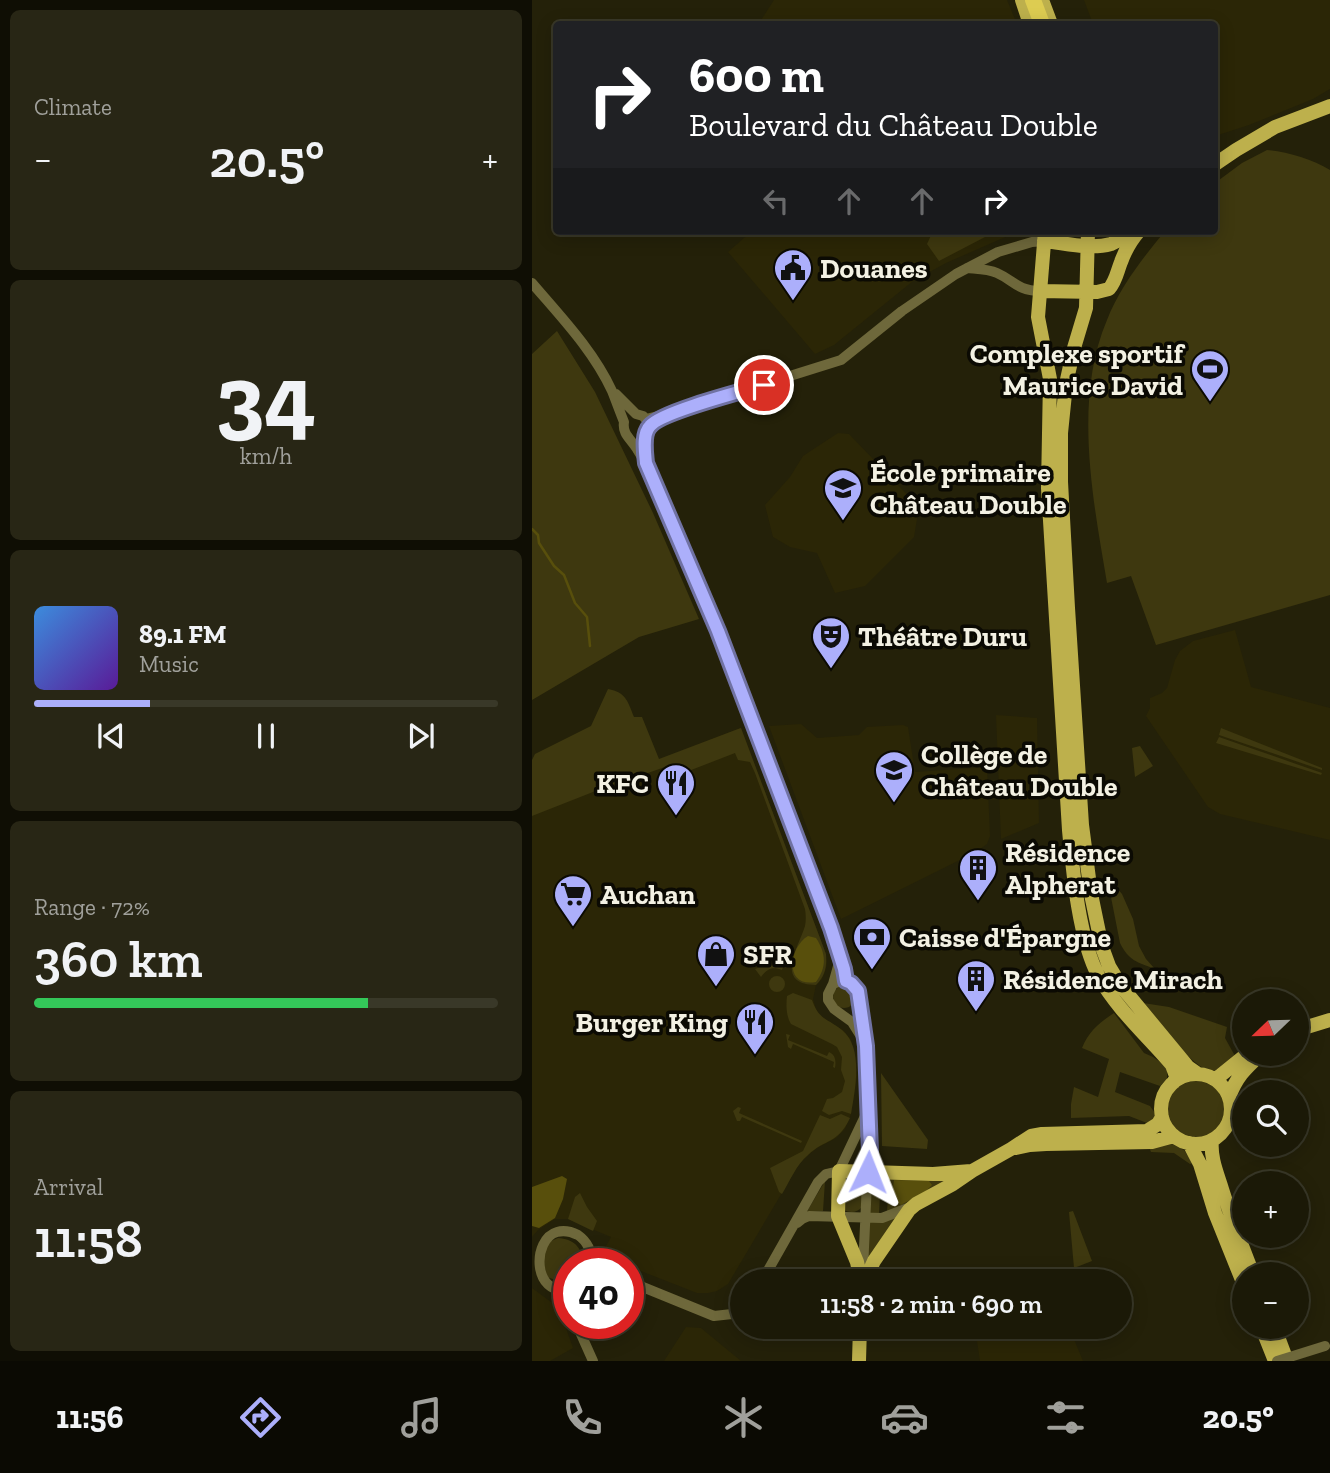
<!DOCTYPE html>
<meta charset="utf-8">
<style>
:root{--surface:#1b1907;--page:#282615;--text:#f1f3f6;--muted:#a0a09b;--line:#393828;--accent:#acaffb}
body{margin:0;font-family:"Zilla Slab",serif;background:var(--page);color:var(--text);height:100vh;display:flex;flex-direction:column;font-size:26px;white-space:nowrap}
*{box-sizing:border-box;margin:0}
p{font-size:23px;color:var(--muted)}
.icon{flex:none;width:38px;height:38px;fill:none;stroke:currentColor;stroke-width:2;stroke-linecap:round;stroke-linejoin:round}
.map{position:relative;flex:1;overflow:hidden}
.details{display:flex;flex-direction:column;gap:10px;padding:10px;background:#0f0e04;width:532px}
.details>*{flex:none}
.top-card{position:absolute;left:21px;top:21px;width:665px;height:214px;border-radius:7px;box-shadow:0 4px 18px #0003,0 0 0 2px var(--line);background:#202124;color:#fff;overflow:hidden}
.needle{width:46px;rotate:247deg}
.controls{position:absolute;left:700px;top:989px;display:grid;gap:14px}
.controls a{display:grid;place-items:center;width:77px;height:77px;border-radius:50%;background:var(--surface);box-shadow:0 4px 18px #0003,0 0 0 2px var(--line);font-size:35px}
.speed{position:absolute;left:21px;top:1248px;display:flex;gap:14px;font-size:35px;font-weight:700;text-align:center}
.speed>*{display:grid;place-content:center;width:91px;height:91px;border-radius:50%;background:var(--surface);box-shadow:0 4px 18px #0003,0 0 0 2px var(--line);line-height:1}
.speed .limit{border:10px solid #d22;background:#fff;color:#111}
.pin{position:absolute;display:grid;place-items:center;width:60px;height:60px;color:#fff;margin:-30px;border:4px solid #fff;border-radius:50%;box-shadow:0 2px 7px #0007}
.me{position:absolute;width:77px;margin:-38px;rotate:2deg;stroke-linejoin:round;filter:drop-shadow(0 0 5px #0008)}
.turn{display:flex;align-items:center;gap:24px;height:147px;padding:0 21px;font-size:32px}
.turn .icon{width:91px;height:91px;stroke-width:2.5}
.turn b{display:block;font-size:49px;line-height:60px}
.lanes{display:flex;align-items:center;height:66px;padding:0 21px;background:#0003;justify-content:center;gap:35px;direction:ltr}
.lanes .off{opacity:.35}
.big{font-size:52px;font-weight:600;line-height:1.1}
.details .widget{flex:1;display:flex;flex-direction:column;justify-content:center;gap:10px;min-width:0;padding:0 24px;border-radius:10px;background:var(--page)}
.details .dial{align-items:center;gap:0}
.dial b{font-size:91px;line-height:1}
.song{display:flex;align-items:center;gap:21px}
.cover{width:84px;height:84px;border-radius:10px;background:linear-gradient(135deg,hsl(210 70% 55%),hsl(270 70% 35%))}
.played{height:7px;border-radius:4px;background:linear-gradient(90deg,var(--accent) 25%,var(--line) 25%)}
.keys{display:flex;justify-content:space-around;direction:ltr}
.heat{display:flex;justify-content:space-between;align-items:center;font-size:38px;direction:ltr}
.charge{height:10px;border-radius:5px;background:linear-gradient(90deg,#34c759 72%,var(--line) 0)}
.trip{position:absolute;left:198px;top:1269px;width:402px;height:70px;border-radius:35px;background:var(--surface);box-shadow:0 4px 18px #0003,0 0 0 2px var(--line);font-weight:600;line-height:70px;text-align:center}
.tab-bar{display:flex;height:112px;justify-content:space-around;align-items:center;background:#0b0a03;color:var(--muted)}
.tab-bar .icon{width:49px;height:49px}
.tab-bar .selected{color:var(--accent)}
.tab-bar b{font-size:32px;color:var(--text)}
main{display:flex;flex:1;min-height:0}
.map>svg:first-child{display:block}
.built{fill:#2b2606}
.green{fill:#3e380f}
.water{fill:#584f0c}
.lines{fill:none;stroke-linecap:round;stroke-linejoin:round}
.stream{stroke:#584f0c;stroke-width:2.5}
.minor{stroke:#6e683b;stroke-width:10}
.major{stroke:#bdb04c;stroke-width:14}
.highway{stroke:#ddcc51;stroke-width:16}
.minor-bridge{stroke:#6e683b;stroke-width:10}
.route-casing{stroke:#7072a3;stroke-width:18}
.route{stroke:#acaffb;stroke-width:12}
.labels{text-anchor:middle;dominant-baseline:central;stroke-width:7;stroke-linejoin:round;paint-order:stroke}
.poi-label{font-size:28px;font-weight:bold;fill:#f3f1e3;stroke:#0b0a03;text-anchor:start}
</style>
<main>
<section class="details">
<div class="widget"><p>Climate</p>
<div class="heat"><a>−</a><b class="big">20.5°</b><a>+</a></div>
</div>
<div class="widget dial"><b>34</b><p>km/h</p></div>
<div class="widget">
<div class="song"><i class="cover"></i><div><b>89.1 FM</b><p>Music</p></div></div>
<div class="played"></div>
<div class="keys"><svg class="icon" aria-label="previous" viewBox="0 0 24 24"><path d="M18 5L8 12l10 7zM5 5v14"/></svg><svg class="icon" aria-label="pause" viewBox="0 0 24 24"><path d="M8 5v14M16 5v14"/></svg><svg class="icon" aria-label="next" viewBox="0 0 24 24"><path d="M6 5l10 7-10 7zM19 5v14"/></svg></div>
</div>
<div class="widget"><p>Range · 72%</p><b class="big">360 km</b><div class="charge"></div></div>
<div class="widget"><p>Arrival</p><b class="big">11:58</b></div>
</section>
<div class="map">
<svg width="798" height="1361" viewBox="0 0 798 1361">
<rect width="100%" height="100%" fill="#242109"/>
<path class="built" d="M242 0H475L485 24H231L229 20Z
M552 0H798V89L781 99 717 125 683 136 682 24H561Z
M220 231H487L414 263 381 281 302 345 283 354 196 252Z
M306 433 317 434 387 507 382 537 333 586 303 593 285 553 258 547 241 537 233 505 258 477 271 456Z
M703 630 719 687 798 708V840L688 814 676 807 614 716 618 708V698L630 693 635 688 643 660 648 651 661 641Z
M464 715 505 718 507 823 469 839Z
M269 724 285 738 327 735 335 727 371 725 376 727 383 772 455 767 458 836 455 844 444 852 309 919 237 726Z
M209 728 294 954 295 964 293 972 290 979 284 985 281 999 284 1009 288 1016 312 1031 319 1040 322 1051 325 1076 319 1114 313 1129 304 1138 285 1148 275 1156 267 1164 196 1284 185 1291 176 1293H165L96 1266V1264L90 1263 81 1260 74 1253 73 1248 79 1237 36 1219H23L6 1230 0 1237V799L127 760 206 729Z
M0 1288 27 1308 41 1348 18 1361H0Z
M445 1326 537 1327 551 1361H448L443 1328Z
M154 1327 169 1328 209 1361H132Z"/>
<path class="green" d="M735 150C755 152 780 159 798 170V595L624 645 599 576 575 583C561 500 541 400 575 320 588 287 610 259 633 231H682L683 183 710 163Z
M401 231H452L453 237 407 261 395 244Z
M25 331 63 392 121 513 167 619 107 637 0 700V354Z
M76 689C94 692 96 702 102 717H110L127 759 206 729 209 728 294 954C295 967 293 976 284 985 241 985 267 946 273 926 274 921 274 915 273 909L223 773 218 762 206 760 203 753 154 772 146 767H133L61 792 0 816V760L3 754 59 726Z
M689 728 790 768V770L687 735Z
M687 737 790 773 789 775 684 743Z
M608 746 621 766 603 777 600 748Z
M575 877 590 894 601 919 607 946 614 959 623 969C605 962 597 961 588 943Z
M244 961 252 965 250 970C240 966 235 969 229 977L223 969Z
M237 984a8 8 0 1 1 16 0a8 8 0 1 1-16 0Z
M301 997a11 11 0 1 1 22 0a11 11 0 1 1-22 0Z
M261 993 280 1000C287 1020 295 1018 310 1030 332 1048 323 1090 319 1114L310 1111 297 1115 290 1111 295 1099 301 1098 310 1092 313 1081 309 1070 310 1057 305 1047 300 1044 259 1024C254 1016 254 1005 255 996Z
M611 1003 637 1007 695 1027 693 1038 703 1056C697 1061 689 1070 681 1071 662 1072 624 1018 611 1003Z
M582 1013 612 1053 621 1057 631 1064 635 1070V1079L628 1086 588 1072 583 1092 618 1106 623 1113 622 1119 615 1123 597 1116 539 1118V1104L542 1087 566 1097 577 1059 550 1048C557 1031 567 1023 582 1013Z
M254 1034 258 1035 256 1040 295 1056 297 1052C304 1055 304 1062 303 1068L301 1067 302 1062 261 1044 259 1049 256 1047Z
M349 1073 396 1140 395 1149 350 1146Z
M635 1110a29 29 0 1 1 58 0a29 29 0 1 1-58 0Z
M206 1107 209 1108 207 1113 270 1141 269 1143 210 1117 208 1121H205L201 1111Z
M309 1114 318 1118C305 1145 294 1138 276 1155 264 1165 258 1181 250 1194L247 1192 238 1168 271 1151 288 1115 298 1119Z
M638 1143 652 1150 661 1163 658 1164 642 1153 619 1152 617 1147Z
M340 1176 349 1177 347 1214H338Z
M330 1177V1207C325 1213 318 1213 312 1210V1197L315 1196 316 1187H312L315 1178Z
M357 1177 420 1179 355 1213Z
M293 1181 291 1211H282L274 1213Z
M48 1193 55 1207 65 1221 61 1231 36 1219 43 1197Z
M373 1211 336 1267 335 1221Z
M541 1211 560 1261 542 1268 537 1212Z
M26 1238C42 1239 51 1248 50 1263L37 1264V1281L29 1282 15 1277 9 1251 19 1241Z"/>
<path class="water" d="M276 936 284 938C294 953 295 967 284 982 251 988 257 947 276 936Z
M30 1176 35 1179 31 1199 23 1218 7 1228 0 1226V1187Z
M362 1180 397 1181 400 1185 394 1191 369 1205 360 1197Z"/>
<g class="lines">
<path class="stream" d="M0 529 6 535 7 543 22 566 32 575 43 603 55 617 58 646"/>
<path class="minor" d="M435 268C445 269 456 269 465 273 483 281 484 290 508 291
M0 283C29 317 61 350 80 391 84 401 88 412 92 422 90 434 99 439 105 449 121 474 131 503 143 531 199 662 248 795 299 928L312 969 314 981
M84 394 104 414 111 416 116 422V429L114 435V460
M114 419 146 411 309 360 370 311 424 274 466 252 500 242 512 241
M308 959 301 984 296 994V1000L302 1009 320 1022 330 1038
M301 984C310 980 319 979 325 988 330 996 329 1011 330 1020 342 1103 334 1188 331 1272
M265 1223 270 1219 277 1216 350 1218 381 1206
M96 1281 182 1316 200 1314 210 1309
M230 1281 286 1182 294 1174 307 1171 335 1112
M24 1290 37 1305
M37 1290C0 1296 0 1239 25 1232 32 1230 40 1232 46 1235 56 1242 60 1252 60 1264
M44 1323 61 1361"/>
<path class="major" d="M490 0 498 24
M510 0 519 24
M682 165 704 150 743 127 798 106
M513 231 506 317 518 379 516 488 537 830C541 873 547 940 567 977 584 1008 617 1038 640 1065L644 1076 642 1082
M556 231 554 308 542 348 534 384 529 433V482L536 608 550 825 559 894 570 947 577 966 589 986 656 1067 666 1074
M512 241C533 243 558 250 579 244 586 241 592 236 597 231
M508 291 565 292 577 289C584 281 585 272 589 262 593 251 599 240 607 231
M765 1030 798 1020
M629 1109a35 35 0 1 1 70 0a35 35 0 1 1-70 0Z
M683 1079 689 1075 715 1054
M697 1097C705 1076 713 1069 729 1054
M680 1140C678 1157 685 1173 690 1189 699 1218 710 1246 721 1274
M657 1143 668 1164 683 1213 712 1285
M484 1148 498 1145 514 1144 620 1142 642 1136
M329 1281 325 1262 306 1216 307 1171 401 1174 439 1171
M333 1281 342 1261 377 1210 384 1204 421 1184 440 1171 479 1149 499 1136 510 1134 615 1131 626 1124 630 1117
M729 1326 743 1361
M742 1326 755 1361
M327 1361 328 1326"/>
<path class="highway" d="M501 0 510 24"/>
<path class="minor-bridge" d="M745 1361 793 1346"/>
</g>
<g class="lines">
<defs>
<path id="route" d="M232 385C211 391 129 412 118 426 110 434 113 452 114 463L186 631 299 928 312 969 314 981 319 983 326 991 334 1046 338 1152 336 1172"/>
</defs>
<use href="#route" class="route-casing"/>
<use href="#route" class="route"/>
</g>
<defs>
<symbol id="civic-pin" viewBox="-11 -11 22 30"><path d="M0 17L-7.5 6A9.5 9.5 0 1 1 7.5 6Z" fill="#acaffb" stroke="#0b0a03"/><path d="M-.6-6.5H3V-4.5H.6V-3L4-1V1h2V6H-6V1h2V-1L-.6-3ZM-1.2 2.5V6h2.4V2.5Z" fill="#111"/></symbol>
<symbol id="stadium-pin" viewBox="-11 -11 22 30"><path d="M0 17L-7.5 6A9.5 9.5 0 1 1 7.5 6Z" fill="#acaffb" stroke="#0b0a03"/><path d="M0-5a6.5 5 0 1 0 0 10a6.5 5 0 1 0 0-10ZM-3.5-1.8h7v3.6h-7Z" fill="#111"/></symbol>
<symbol id="school-pin" viewBox="-11 -11 22 30"><path d="M0 17L-7.5 6A9.5 9.5 0 1 1 7.5 6Z" fill="#acaffb" stroke="#0b0a03"/><path d="M0-5L7-2L0 1L-7-2ZM-4 1L0 2.5L4 1V4Q0 6-4 4Z" fill="#111"/></symbol>
<symbol id="theatre-pin" viewBox="-11 -11 22 30"><path d="M0 17L-7.5 6A9.5 9.5 0 1 1 7.5 6Z" fill="#acaffb" stroke="#0b0a03"/><path d="M-5-5.5Q0-4 5-5.5V0Q5 5 0 6Q-5 5-5 0ZM-3.3-2.5H-1v1.5H-3.3ZM1-2.5H3.3v1.5H1ZM-2.8 1Q0 5.5 2.8 1Z" fill="#111"/></symbol>
<symbol id="restaurant-pin" viewBox="-11 -11 22 30"><path d="M0 17L-7.5 6A9.5 9.5 0 1 1 7.5 6Z" fill="#acaffb" stroke="#0b0a03"/><path d="M-5-6h1v4h1v-4h1v4h1v-4h1v5L-1.5 .5V6h-2V.5L-5-1ZM5-6V6H3V1.5H1.5Q1.5-4 5-6Z" fill="#111"/></symbol>
<symbol id="building-pin" viewBox="-11 -11 22 30"><path d="M0 17L-7.5 6A9.5 9.5 0 1 1 7.5 6Z" fill="#acaffb" stroke="#0b0a03"/><path d="M-4-6H4V6H1V3H-1V6H-4ZM-2.5-4.3h1.7v1.8h-1.7ZM.8-4.3h1.7v1.8H.8ZM-2.5-1h1.7V.8h-1.7ZM.8-1h1.7V.8H.8Z" fill="#111"/></symbol>
<symbol id="supermarket-pin" viewBox="-11 -11 22 30"><path d="M0 17L-7.5 6A9.5 9.5 0 1 1 7.5 6Z" fill="#acaffb" stroke="#0b0a03"/><path d="M-6-5.5h2.5l.6 2H6L4.5 2H-2.5L-4.4-4H-6ZM-1.5 3.2a1.3 1.3 0 1 0 .1 0ZM3 3.2a1.3 1.3 0 1 0 .1 0Z" fill="#111"/></symbol>
<symbol id="bank-pin" viewBox="-11 -11 22 30"><path d="M0 17L-7.5 6A9.5 9.5 0 1 1 7.5 6Z" fill="#acaffb" stroke="#0b0a03"/><path d="M-6-4H6V4H-6ZM0-2.3a2.3 2.3 0 1 0 0 4.6a2.3 2.3 0 1 0 0-4.6Z" fill="#111"/></symbol>
<symbol id="shop-pin" viewBox="-11 -11 22 30"><path d="M0 17L-7.5 6A9.5 9.5 0 1 1 7.5 6Z" fill="#acaffb" stroke="#0b0a03"/><path d="M-5-2.5h2.3a2.7 3.5 0 0 1 5.4 0H5L5.5 6h-11ZM-1.5-2.5h3a1.5 2.3 0 0 0-3 0Z" fill="#111"/></symbol>
</defs>
<g fill-rule="evenodd">
<use href="#civic-pin" x="239" y="246" width="44" height="60"/>
<use href="#stadium-pin" x="656" y="347" width="44" height="60"/>
<use href="#school-pin" x="289" y="466" width="44" height="60"/>
<use href="#theatre-pin" x="277" y="614" width="44" height="60"/>
<use href="#school-pin" x="340" y="748" width="44" height="60"/>
<use href="#restaurant-pin" x="122" y="761" width="44" height="60"/>
<use href="#building-pin" x="424" y="846" width="44" height="60"/>
<use href="#supermarket-pin" x="19" y="872" width="44" height="60"/>
<use href="#bank-pin" x="318" y="915" width="44" height="60"/>
<use href="#shop-pin" x="162" y="932" width="44" height="60"/>
<use href="#building-pin" x="422" y="957" width="44" height="60"/>
<use href="#restaurant-pin" x="201" y="1000" width="44" height="60"/>
</g>
<g class="labels">
<g class="poi-label">
<text x="288" y="268">Douanes</text>
<text x="651" y="353" text-anchor="end">Complexe sportif<tspan x="651" dy="32">Maurice David</tspan></text>
<text x="338" y="472">École primaire<tspan x="338" dy="32">Château Double</tspan></text>
<text x="326" y="636">Théâtre Duru</text>
<text x="389" y="754">Collège de<tspan x="389" dy="32">Château Double</tspan></text>
<text x="117" y="783" text-anchor="end">KFC</text>
<text x="473" y="852">Résidence<tspan x="473" dy="32">Alpherat</tspan></text>
<text x="68" y="894">Auchan</text>
<text x="367" y="937">Caisse d'Épargne</text>
<text x="211" y="954">SFR</text>
<text x="471" y="979">Résidence Mirach</text>
<text x="196" y="1022" text-anchor="end">Burger King</text>
</g>
</g>
</svg>
<div class="controls">
<a><svg class="needle" viewBox="-14 -14 28 28"><path d="M0-13l5 13h-10z" fill="#e53935"/><path d="M0 13l5-13h-10z" fill="#a0a09b"/></svg></a>
<a><svg class="icon" aria-label="search" viewBox="0 0 24 24"><circle cx="10" cy="10" r="6"/><path d="M15 15l6 6"/></svg></a>
<a>+</a>
<a>−</a>
</div>
<div class="speed"><div class="limit">40</div></div>
<div class="pin" style="left:232px;top:385px;background:#d93025"><svg class="icon" aria-label="arrive" viewBox="0 0 24 24"><path d="M6 21V4h12l-3 4 3 4H6"/></svg></div>
<svg class="me" style="left:336px;top:1172px" viewBox="-20 -20 40 40"><path d="M0-17L14 15 0 8-14 15z" fill="#acaffb" stroke="#fff" stroke-width="4"/></svg>
<div class="trip">11:58 · 2 min · 690 m</div>
<div class="top-card">
<div class="turn"><svg class="icon" aria-label="right" viewBox="0 0 24 24"><path d="M7 20v-9h11M14 6l5 5-5 5"/></svg><div><b>600 m</b>Boulevard du Château Double</div></div>
<div class="lanes"><svg class="icon off" aria-label="left" viewBox="0 0 24 24"><path d="M17 20v-9H6M10 6l-5 5 5 5"/></svg><svg class="icon off" aria-label="ahead" viewBox="0 0 24 24"><path d="M12 20V5M6 11l6-6 6 6"/></svg><svg class="icon off" aria-label="ahead" viewBox="0 0 24 24"><path d="M12 20V5M6 11l6-6 6 6"/></svg><svg class="icon" aria-label="right" viewBox="0 0 24 24"><path d="M7 20v-9h11M14 6l5 5-5 5"/></svg></div>
</div>
</div>
</main>
<nav class="tab-bar">
<b>11:56</b>
<svg class="icon selected" aria-label="directions" viewBox="0 0 24 24"><path d="M12 3l9 9-9 9-9-9zM9 14v-3h6M13 9l2 2-2 2"/></svg>
<svg class="icon" aria-label="music" viewBox="0 0 24 24"><path d="M9 18V5l10-2v13"/><circle cx="6" cy="18" r="3"/><circle cx="16" cy="16" r="3"/></svg>
<svg class="icon" aria-label="phone" viewBox="0 0 24 24"><path d="M5 4h4l2 5-3 2q2 4 5 5l2-3 5 2v4C11 20 4 13 5 4z"/></svg>
<svg class="icon" aria-label="climate" viewBox="0 0 24 24"><path d="M12 3v18M4 7l16 10M4 17L20 7"/></svg>
<svg class="icon" aria-label="car" viewBox="0 0 24 24"><path d="M5 17H2v-5l4-1 3-4h7l3 4 3 1v5h-3M9 17h6M6 11h13"/><circle cx="7" cy="17" r="2"/><circle cx="17" cy="17" r="2"/></svg>
<svg class="icon" aria-label="filters" viewBox="0 0 24 24"><path d="M4 7h16M4 17h16"/><circle cx="9" cy="7" r="2"/><circle cx="15" cy="17" r="2"/></svg>
<b>20.5°</b>
</nav>
